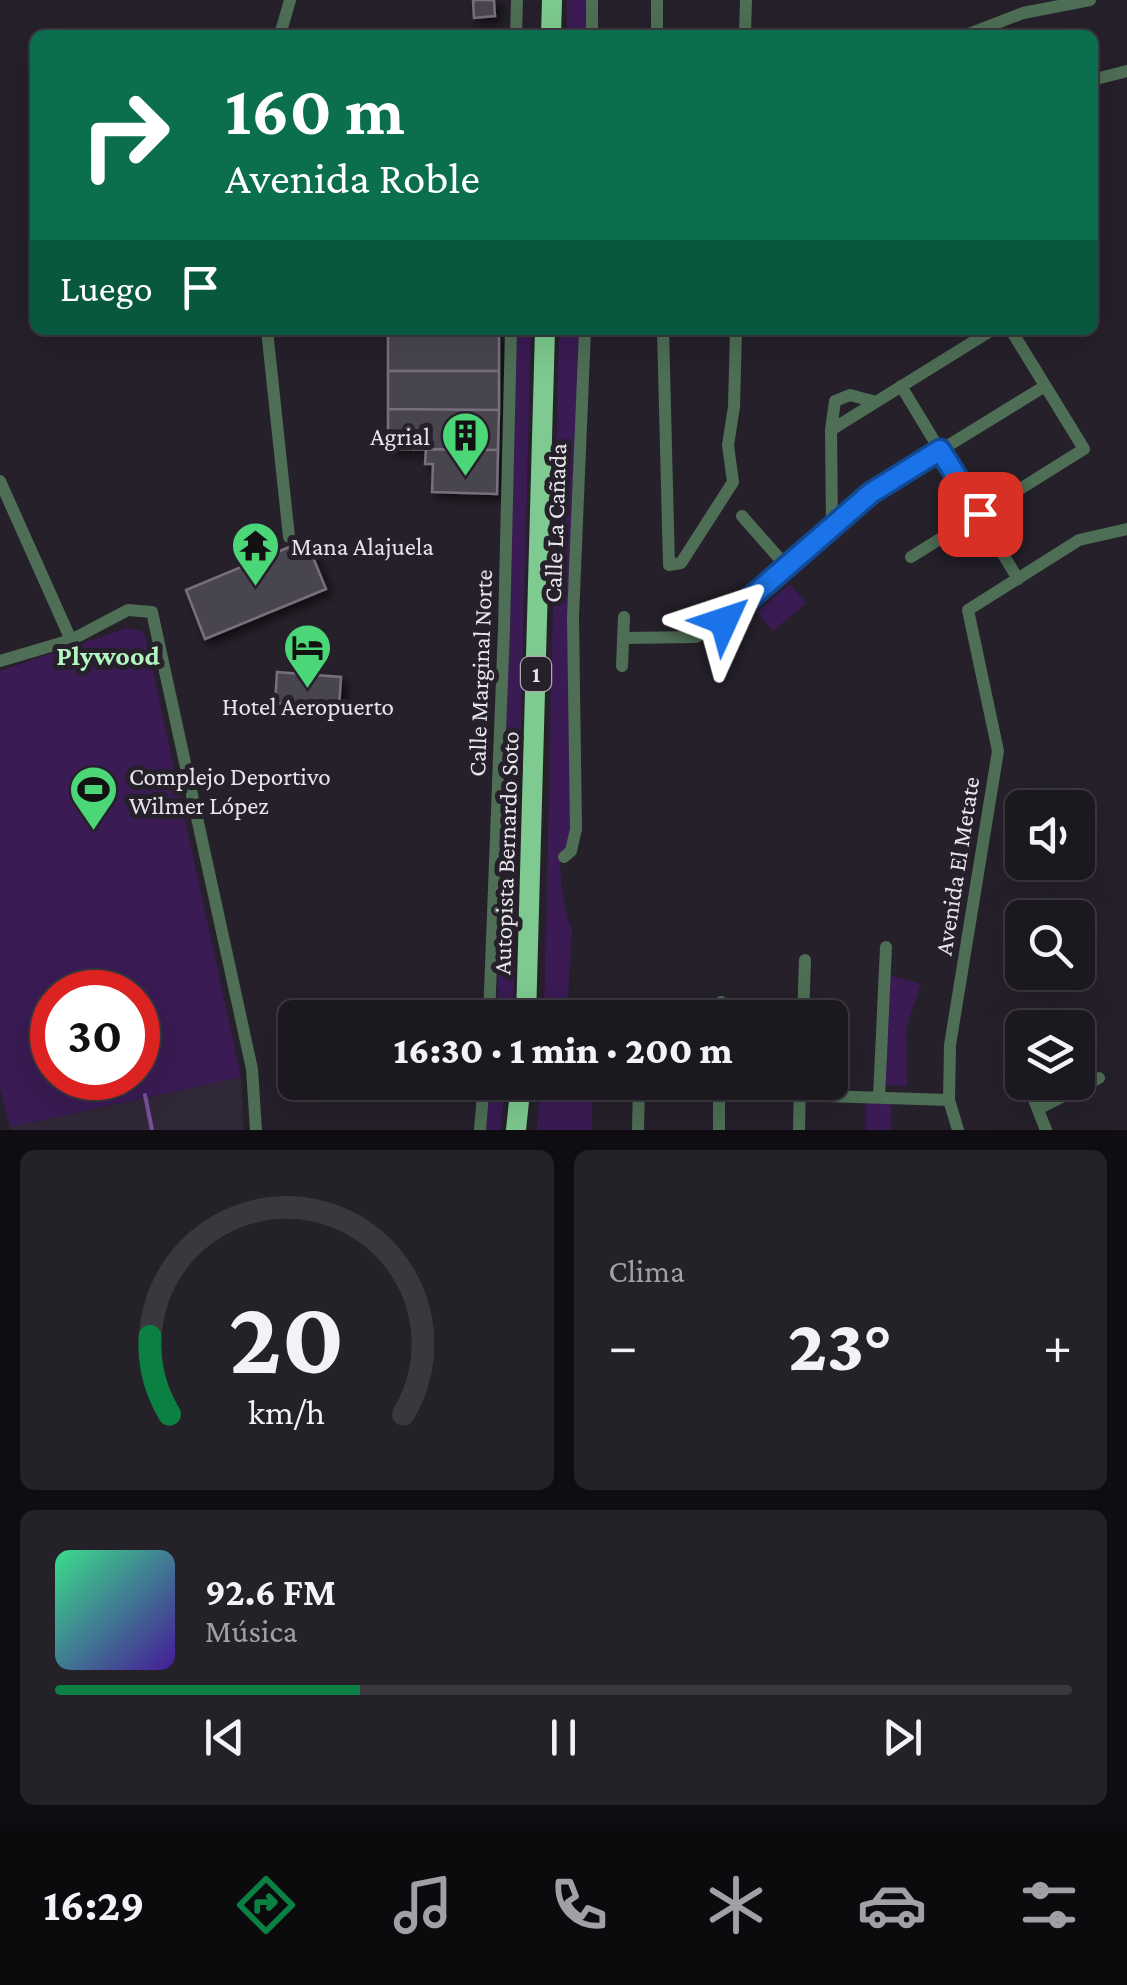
<!DOCTYPE html>
<html lang="es">
<meta charset="utf-8">
<style>
:root{--surface:#1c1820;--page:#252129;--text:#f1f3f6;--muted:#a0a0a5;--line:#3a373e;--accent:#0b8043}
body{margin:0;font-family:"Crimson Pro",serif;background:var(--page);color:var(--text);height:100vh;display:flex;flex-direction:column;font-size:38px;white-space:nowrap}
*{box-sizing:border-box;margin:0}
p{font-size:32px;color:var(--muted)}
.icon{flex:none;width:55px;height:55px;fill:none;stroke:currentColor;stroke-width:2;stroke-linecap:round;stroke-linejoin:round}
.map{position:relative;height:1130px;overflow:hidden}
.side{display:flex;flex-direction:column;gap:20px;padding:20px;background:#0f0d12;flex:1}
.side>*{flex:none}
.guide{position:absolute;left:30px;top:30px;width:1068px;height:305px;border-radius:15px;box-shadow:0 10px 40px #0002,0 0 0 2px var(--line);background:#0b6e4f;color:#fff;overflow:hidden}
.tools{position:absolute;left:1005px;top:790px;display:grid;gap:20px}
.tools a{display:grid;place-items:center;width:90px;height:90px;border-radius:15px;background:var(--surface);box-shadow:0 10px 40px #0002,0 0 0 2px var(--line);font-size:50px}
.speed{position:absolute;left:30px;top:970px;display:flex;gap:20px;font-size:50px;font-weight:700;text-align:center}
.speed>*{display:grid;place-content:center;width:130px;height:130px;border-radius:50%;background:var(--surface);box-shadow:0 10px 40px #0002,0 0 0 2px var(--line);line-height:1}
.speed .limit{border:15px solid #d22;background:#fff;color:#111}
.pin{position:absolute;display:grid;place-items:center;width:85px;height:85px;color:#fff;margin:-42px;border-radius:20px;box-shadow:0 5px 15px #0006}
.me{position:absolute;width:110px;margin:-55px;rotate:48deg;stroke-linejoin:round;filter:drop-shadow(0 0 8px #0008)}
.turn{display:flex;align-items:center;gap:35px;height:210px;padding:0 30px;font-size:45px}
.turn .icon{width:130px;height:130px;stroke-width:2.5}
.turn b{display:block;font-size:70px;line-height:85px}
.then{display:flex;align-items:center;height:95px;padding:0 30px;background:#0003;gap:20px;font-size:38px}
.big{font-size:75px;font-weight:800;line-height:1.1}
.side .card{flex:1;display:flex;flex-direction:column;justify-content:center;gap:15px;min-width:0;padding:0 35px;border-radius:15px;background:var(--page)}
.side .dial{align-items:center;gap:0}
.dial svg{height:260px;overflow:visible;fill:none;stroke:var(--line);stroke-width:7;stroke-linecap:round;text-anchor:middle}
.dial text{fill:var(--text);stroke:none}
.song{display:flex;align-items:center;gap:30px}
.cover{width:120px;height:120px;border-radius:15px;background:linear-gradient(135deg,hsl(150 70% 55%),hsl(260 70% 35%))}
.played{height:10px;border-radius:5px;background:linear-gradient(90deg,var(--accent) 30%,var(--line) 30%)}
.keys{display:flex;justify-content:space-around;direction:ltr}
.heat{display:flex;justify-content:space-between;align-items:center;font-size:55px;direction:ltr}
.side .tiles{flex:1;display:grid;gap:20px;grid-template-columns:1fr 1fr}
.card:last-child{grid-column:span 2}
.trip{position:absolute;left:278px;top:1000px;width:570px;height:100px;border-radius:15px;background:var(--surface);box-shadow:0 10px 40px #0002,0 0 0 2px var(--line);font-weight:800;line-height:100px;text-align:center}
.tabs{display:flex;height:160px;justify-content:space-around;align-items:center;background:#0b0a0d;color:var(--muted)}
.tabs .icon{width:70px;height:70px}
.tabs .active{color:var(--accent)}
.tabs b{font-size:45px;color:var(--text)}
.map>svg:first-child{display:block}
.built{fill:#302838}
.green{fill:#3a1b54;fill-rule:evenodd}
.lines{fill:none;stroke-linecap:round;stroke-linejoin:round}
.stream{stroke:#764f9b;stroke-width:4}
.building{fill:#4a4550;stroke:#76707d;stroke-width:2.5;filter:url(#shadow)}
.minor{stroke:#4e6e55;stroke-width:12}
.trunk{stroke:#7eca90;stroke-width:20}
.route-casing{stroke:#114b97;stroke-width:25}
.route{stroke:#1a73e8;stroke-width:18}
.labels{text-anchor:middle;dominant-baseline:central;stroke-width:10;stroke-linejoin:round;paint-order:stroke}
.shield{fill:#25202a;stroke:#ada9b1;stroke-width:2.5}
.shield-label{font-size:22px;font-weight:bold;fill:#e7e4eb}
.poi-label{font-size:25px;fill:#e7e4eb;stroke:#25202a;text-anchor:start}
.street-label{font-size:25px;fill:#e7e4eb;stroke:#25202a}
.neighbourhood-label{font-size:28px;font-weight:bold;fill:#b2f5bf;stroke:#25202a}
</style>
<div class="map">
<svg width="1127" height="1130" viewBox="0 0 1127 1130">
<defs>
<filter id="shadow"><feDropShadow dx="5" dy="5" stdDeviation="5" flood-color="#0009"/></filter>
</defs>
<rect width="100%" height="100%" fill="#25202a"/>
<path class="built" d="M241 1077 243 1130H10V1127Z"/>
<path class="green" d="M567 0H587V35H567Z
M516 330H531L514 983 511 1017 497 1018Z
M559 330H582L570 843C569 845 562 854 561 856 558 867 565 919 572 929L567 1017 544 1018Z
M790 584 806 603 773 631 757 612Z
M127 628 142 631 146 639 241 1077 10 1127 0 1088V671ZM52 992H138V1078H52Z
M889 975 921 984 906 1028 907 1086 884 1085Z
M491 1083H505L501 1130H485Z
M540 1083H593L592 1130H537Z
M866 1102H891V1130H866Z"/>
<g class="lines">
<path class="stream" d="M145 1095 152 1130"/>
</g>
<path class="building" d="M473 0H494L495 16 474 18Z
M388 335H499V371H388Z
M388 371H499V410L388 409Z
M388 409 499 410 498 450 388 449Z
M426 449 498 450 497 494 432 492 433 464H425Z
M306 540 326 589 205 639 186 590Z
M277 672 341 677 339 708 275 703Z"/>
<g class="lines">
<path class="minor" d="M657 0V35
M280 35 290 0
M516 35 517 0
M592 35V0
M745 35 746 0
M966 35 1023 13 1090 0
M1092 80 1127 71
M267 330 289 537
M663 330 669 565 681 563 733 482 728 445 734 407 736 330
M901 386 1018 579
M831 430 992 330
M0 481 71 640
M742 516 786 566
M832 526 831 430 835 401 850 395 876 402
M911 557 1084 449 1011 330
M623 638 696 637 724 621 871 493 1045 386
M0 661 71 640 128 610 152 612 252 1069 256 1130
M622 666 624 617
M564 857 571 851 576 829 573 617 585 330
M489 1018 504 628 511 330
M720 1018 721 1002
M803 1018 805 960
M1027 1082 1046 1130
M639 1090 949 1100
M879 1097 886 947
M1038 1109 1099 1078
M480 1130 484 1082
M638 1130 639 1085
M719 1130V1082
M799 1130 800 1082
M958 1130 949 1100 950 1045 998 751 968 610 1079 540 1127 529"/>
<path class="trunk" d="M551 35 552 0
M526 1018 545 330
M516 1130 521 1082"/>
</g>
<g class="lines">
<defs>
<path id="route" d="M724 621 871 493 940 450 980 514"/>
</defs>
<use href="#route" class="route-casing"/>
<use href="#route" class="route"/>
</g>
<defs>
<symbol id="building-pin" viewBox="-11 -11 22 30"><path d="M0 17L-7.5 6A9.5 9.5 0 1 1 7.5 6Z" fill="#4bd677" stroke="#25202a"/><path d="M-4-6H4V6H1V3H-1V6H-4ZM-2.5-4.3h1.7v1.8h-1.7ZM.8-4.3h1.7v1.8H.8ZM-2.5-1h1.7V.8h-1.7ZM.8-1h1.7V.8H.8Z" fill="#111"/></symbol>
<symbol id="temple-pin" viewBox="-11 -11 22 30"><path d="M0 17L-7.5 6A9.5 9.5 0 1 1 7.5 6Z" fill="#4bd677" stroke="#25202a"/><path d="M0-6L5-2H3V0L6.5 2.5H4V6H1.5V3h-3V6H-4V2.5H-6.5L-3 0V-2H-5Z" fill="#111"/></symbol>
<symbol id="hotel-pin" viewBox="-11 -11 22 30"><path d="M0 17L-7.5 6A9.5 9.5 0 1 1 7.5 6Z" fill="#4bd677" stroke="#25202a"/><path d="M-6-4.5h1.5V1H6V5H4.5V3h-9V5H-6ZM-4 0a1.8 1.8 0 1 1 3.6 0ZM.5 0V-2.5h3Q6-2.5 6 0Z" fill="#111"/></symbol>
<symbol id="stadium-pin" viewBox="-11 -11 22 30"><path d="M0 17L-7.5 6A9.5 9.5 0 1 1 7.5 6Z" fill="#4bd677" stroke="#25202a"/><path d="M0-5a6.5 5 0 1 0 0 10a6.5 5 0 1 0 0-10ZM-3.5-1.8h7v3.6h-7Z" fill="#111"/></symbol>
</defs>
<g fill-rule="evenodd">
<use href="#building-pin" x="438" y="408" width="55" height="75"/>
<use href="#temple-pin" x="228" y="518" width="55" height="75"/>
<use href="#hotel-pin" x="280" y="620" width="55" height="75"/>
<use href="#stadium-pin" x="66" y="762" width="55" height="75"/>
</g>
<g class="labels">
<rect class="shield" x="521" y="657" width="30" height="34" rx="8"/>
<g class="shield-label">
<text x="536" y="674">1</text>
</g>
<g class="poi-label">
<text x="430" y="436" text-anchor="end">Agrial</text>
<text x="291" y="546">Mana Alajuela</text>
<text x="308" y="706" text-anchor="middle">Hotel Aeropuerto</text>
<text x="129" y="776">Complejo Deportivo<tspan x="129" dy="29">Wilmer López</tspan></text>
</g>
<g class="street-label">
<text transform="translate(555 523) rotate(-88)">Calle La Cañada</text>
<text transform="translate(480 673) rotate(-88)">Calle Marginal Norte</text>
<text transform="translate(506 853) rotate(-88)">Autopista Bernardo Soto</text>
<text transform="translate(957 866) rotate(-81)">Avenida El Metate</text>
</g>
<g class="neighbourhood-label">
<text x="108" y="655">Plywood</text>
</g>
</g>
</svg>
<div class="tools">
<a><svg class="icon" aria-label="sound" viewBox="0 0 24 24"><path d="M4 9h4l5-4v14l-5-4H4zM17 9q2 3 0 6"/></svg></a>
<a><svg class="icon" aria-label="search" viewBox="0 0 24 24"><circle cx="10" cy="10" r="6"/><path d="M15 15l6 6"/></svg></a>
<a><svg class="icon" aria-label="layers" viewBox="0 0 24 24"><path d="M12 4l9 5-9 5-9-5zM3 14l9 5 9-5"/></svg></a>
</div>
<div class="speed"><div class="limit">30</div></div>
<div class="pin" style="left:980px;top:514px;background:#d93025"><svg class="icon" aria-label="arrive" viewBox="0 0 24 24"><path d="M6 21V4h12l-3 4 3 4H6"/></svg></div>
<svg class="me" style="left:724px;top:621px" viewBox="-20 -20 40 40"><path d="M0-17L14 15 0 8-14 15z" fill="#1a73e8" stroke="#fff" stroke-width="4"/></svg>
<div class="trip">16:30 · 1 min · 200 m</div>
<div class="guide">
<div class="turn"><svg class="icon" aria-label="right" viewBox="0 0 24 24"><path d="M7 20v-9h11M14 6l5 5-5 5"/></svg><div><b>160 m</b>Avenida Roble</div></div>
<div class="then">Luego<svg class="icon" aria-label="arrive" viewBox="0 0 24 24"><path d="M6 21V4h12l-3 4 3 4H6"/></svg></div>
</div>
</div>
<section class="side">
<div class="tiles">
<div class="card dial"><svg viewBox="0 0 100 80">
<path d="M14 69A42 42 0 1 1 86 69"/>
<path d="M14 69A42 42 0 0 1 8 45" stroke="#0b8043"/>
<text x="50" y="56" font-size="32" font-weight="700">20</text>
<text x="50" y="72" font-size="11">km/h</text>
</svg></div>
<div class="card"><p>Clima</p>
<div class="heat"><a>−</a><b class="big">23°</b><a>+</a></div>
</div>
<div class="card">
<div class="song"><i class="cover"></i><div><b>92.6 FM</b><p>Música</p></div></div>
<div class="played"></div>
<div class="keys"><svg class="icon" aria-label="previous" viewBox="0 0 24 24"><path d="M18 5L8 12l10 7zM5 5v14"/></svg><svg class="icon" aria-label="pause" viewBox="0 0 24 24"><path d="M8 5v14M16 5v14"/></svg><svg class="icon" aria-label="next" viewBox="0 0 24 24"><path d="M6 5l10 7-10 7zM19 5v14"/></svg></div>
</div>
</div>
</section>
<nav class="tabs">
<b>16:29</b>
<svg class="icon active" aria-label="directions" viewBox="0 0 24 24"><path d="M12 3l9 9-9 9-9-9zM9 14v-3h6M13 9l2 2-2 2"/></svg>
<svg class="icon" aria-label="music" viewBox="0 0 24 24"><path d="M9 18V5l10-2v13"/><circle cx="6" cy="18" r="3"/><circle cx="16" cy="16" r="3"/></svg>
<svg class="icon" aria-label="phone" viewBox="0 0 24 24"><path d="M5 4h4l2 5-3 2q2 4 5 5l2-3 5 2v4C11 20 4 13 5 4z"/></svg>
<svg class="icon" aria-label="climate" viewBox="0 0 24 24"><path d="M12 3v18M4 7l16 10M4 17L20 7"/></svg>
<svg class="icon" aria-label="car" viewBox="0 0 24 24"><path d="M5 17H2v-5l4-1 3-4h7l3 4 3 1v5h-3M9 17h6M6 11h13"/><circle cx="7" cy="17" r="2"/><circle cx="17" cy="17" r="2"/></svg>
<svg class="icon" aria-label="filters" viewBox="0 0 24 24"><path d="M4 7h16M4 17h16"/><circle cx="9" cy="7" r="2"/><circle cx="15" cy="17" r="2"/></svg>
</nav>
